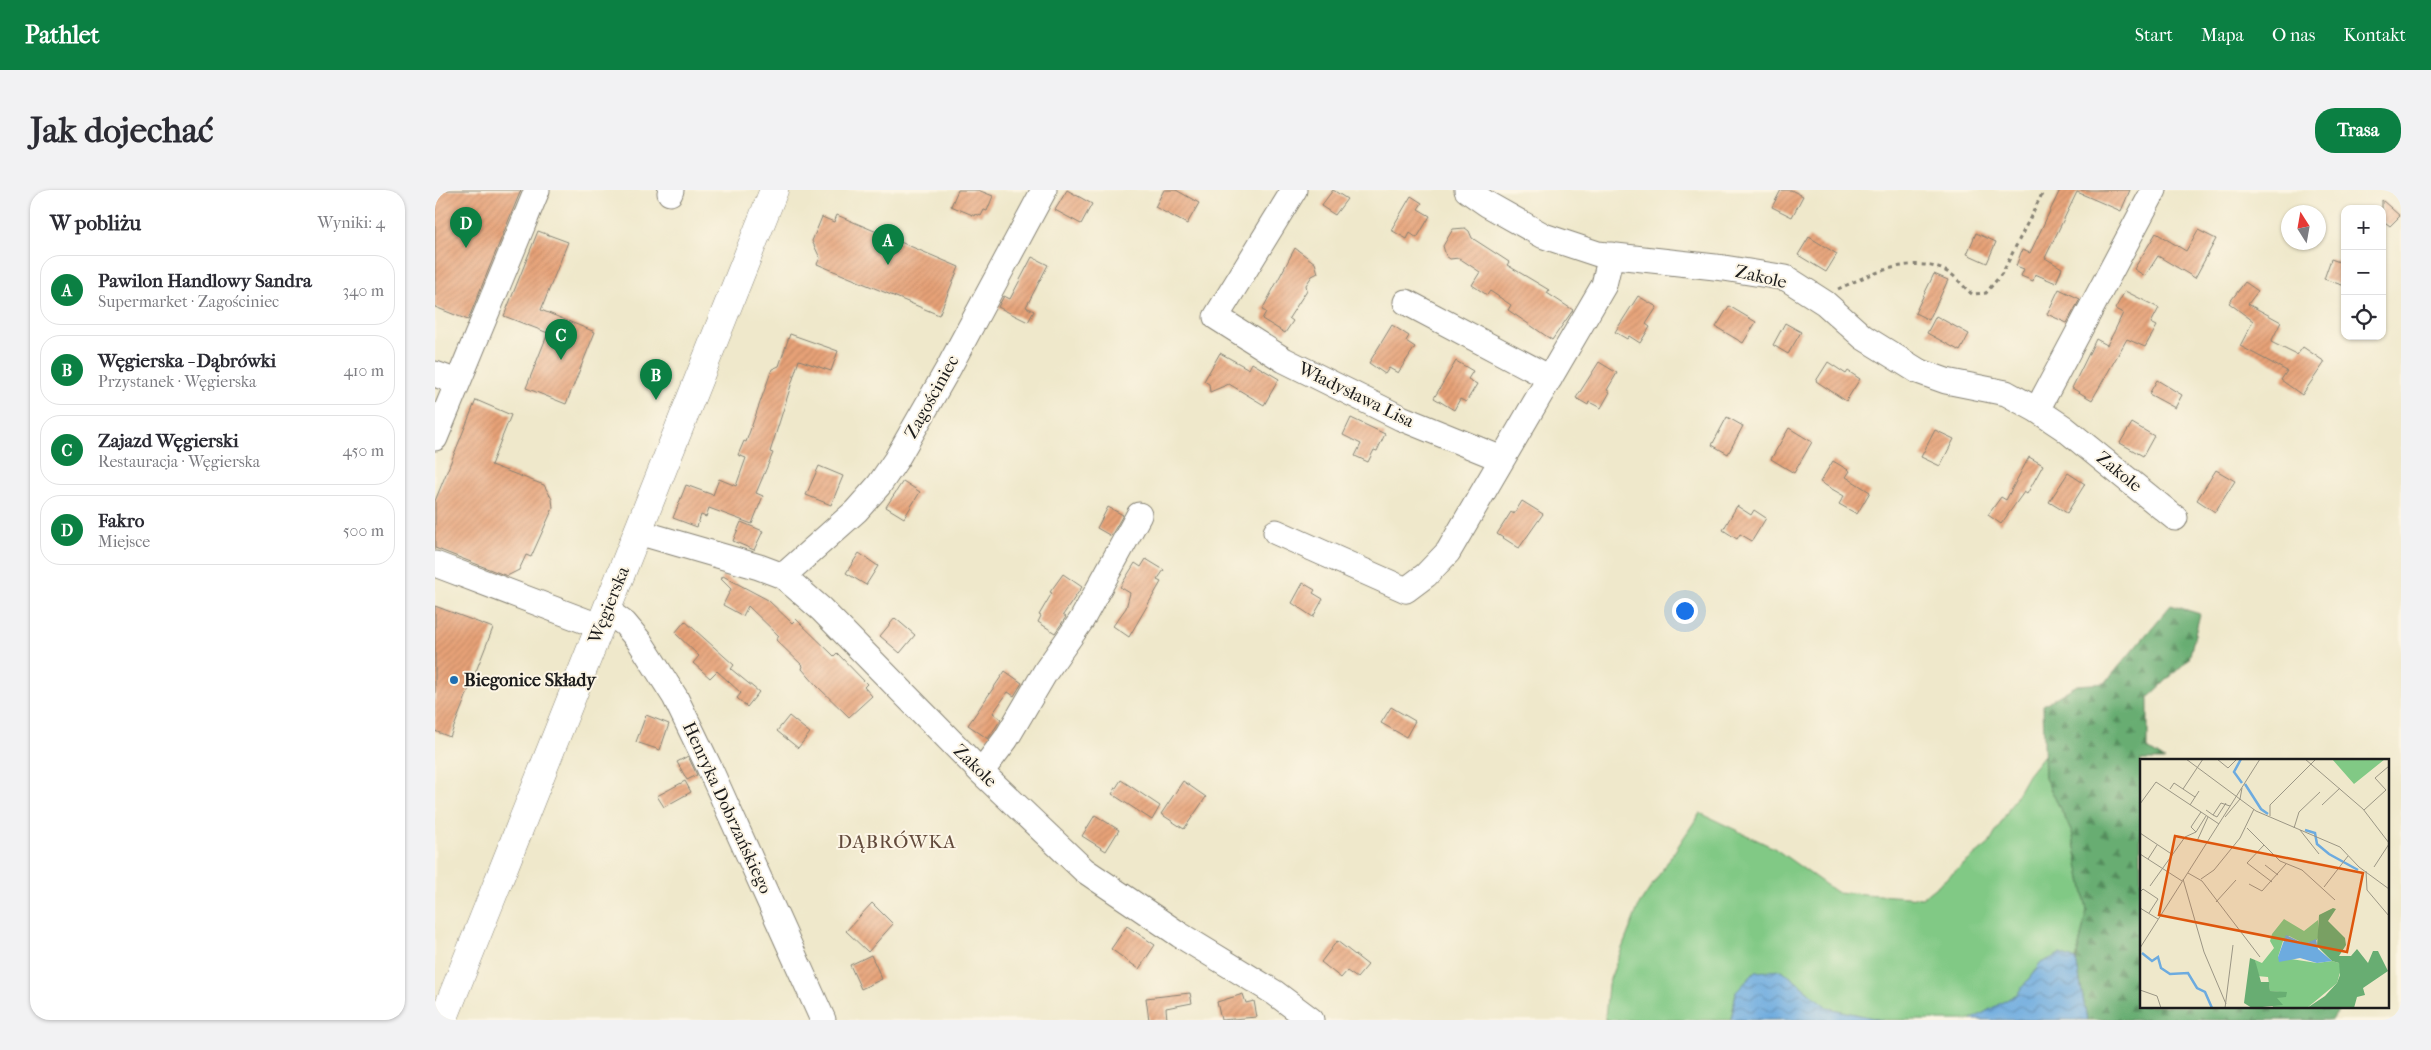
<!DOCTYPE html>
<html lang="pl">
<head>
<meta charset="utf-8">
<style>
  :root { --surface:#fff; --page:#f2f2f3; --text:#2b2b33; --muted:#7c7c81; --line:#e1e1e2; --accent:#0b8043 }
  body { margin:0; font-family:"IM FELL French Canon",serif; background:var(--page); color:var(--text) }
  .controls { position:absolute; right:15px; top:15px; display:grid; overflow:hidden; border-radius:10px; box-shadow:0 1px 4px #0004 }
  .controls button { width:45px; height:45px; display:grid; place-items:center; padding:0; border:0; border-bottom:1px solid var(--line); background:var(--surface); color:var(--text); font:25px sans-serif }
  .compass { position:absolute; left:1846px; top:15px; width:45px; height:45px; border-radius:50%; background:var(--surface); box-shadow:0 1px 4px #0004; rotate:349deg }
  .you { position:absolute; left:1249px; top:420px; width:18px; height:18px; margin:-12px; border:4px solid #fff; border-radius:50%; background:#1a73e8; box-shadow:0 0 0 8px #1a73e833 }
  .badge { display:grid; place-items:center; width:32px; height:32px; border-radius:50%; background:var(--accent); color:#fff; font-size:16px; font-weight:700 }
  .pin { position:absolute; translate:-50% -41px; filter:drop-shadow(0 1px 2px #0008) }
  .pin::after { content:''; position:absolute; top:26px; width:18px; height:15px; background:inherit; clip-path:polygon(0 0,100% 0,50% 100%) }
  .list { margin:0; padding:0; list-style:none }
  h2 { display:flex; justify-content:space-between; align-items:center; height:65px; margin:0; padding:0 20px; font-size:21px }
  h2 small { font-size:16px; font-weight:400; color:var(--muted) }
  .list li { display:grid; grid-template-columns:32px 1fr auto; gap:15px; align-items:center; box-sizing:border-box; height:70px; margin:0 10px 10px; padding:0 10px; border:1px solid var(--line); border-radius:20px }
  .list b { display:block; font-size:19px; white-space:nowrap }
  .list p { margin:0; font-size:16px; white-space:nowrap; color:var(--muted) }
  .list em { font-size:16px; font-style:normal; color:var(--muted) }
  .icon { flex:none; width:28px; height:28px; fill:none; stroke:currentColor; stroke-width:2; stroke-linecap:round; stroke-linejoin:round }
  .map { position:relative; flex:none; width:1966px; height:830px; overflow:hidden; border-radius:20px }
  header { display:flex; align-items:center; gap:30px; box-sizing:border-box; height:70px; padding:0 25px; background:var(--accent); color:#fff }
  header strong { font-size:24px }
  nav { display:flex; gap:28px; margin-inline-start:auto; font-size:18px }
  .intro { display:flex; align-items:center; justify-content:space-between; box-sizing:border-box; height:120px; padding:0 30px }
  h1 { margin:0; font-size:35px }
  .button { padding:12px 22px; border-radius:20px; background:var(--accent); color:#fff; font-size:18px; font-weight:700 }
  main { display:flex; gap:30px; padding:0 30px }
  aside { flex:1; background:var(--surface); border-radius:20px; box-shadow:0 1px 4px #0004 }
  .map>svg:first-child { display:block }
  .grass { fill:#81c985; stroke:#4e7250 }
  .forest { fill:url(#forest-firs); stroke:#426447 }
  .water { fill:url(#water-waves); stroke:#44647e }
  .building { fill:url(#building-hatch) }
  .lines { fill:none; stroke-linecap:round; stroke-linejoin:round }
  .minor-casing { stroke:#868274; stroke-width:27 }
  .major-casing { stroke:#868274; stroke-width:29 }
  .path { stroke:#868274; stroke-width:3; stroke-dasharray:4 4; stroke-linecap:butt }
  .minor { stroke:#fff; stroke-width:25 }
  .major { stroke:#fff; stroke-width:28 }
  .poi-dot { fill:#1f6fb2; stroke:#fcf5e5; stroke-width:2 }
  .labels { text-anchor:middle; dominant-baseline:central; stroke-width:4; stroke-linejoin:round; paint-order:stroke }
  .street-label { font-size:18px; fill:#1c1c1c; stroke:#fcf5e5 }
  .poi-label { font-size:18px; font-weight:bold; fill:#1c1c1c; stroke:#fcf5e5; text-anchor:start }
  .neighbourhood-label { font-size:19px; letter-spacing:1px; fill:#634b3c; stroke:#fcf5e5 }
  .inset-river { fill:none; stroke:#6dabdf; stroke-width:2.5 }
  .inset-road { fill:none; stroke:#9b9685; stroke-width:1 }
  .view { fill:#de560d; fill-opacity:0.15; stroke:#de560d; stroke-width:2.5 }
  .inset-edge { fill:none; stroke:#1c1c1c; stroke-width:2.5 }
</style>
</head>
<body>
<header>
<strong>Pathlet</strong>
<nav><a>Start</a><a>Mapa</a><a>O nas</a><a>Kontakt</a></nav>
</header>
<div class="intro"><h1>Jak dojechać</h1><a class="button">Trasa</a></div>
<main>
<aside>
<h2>W pobliżu<small>Wyniki: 4</small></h2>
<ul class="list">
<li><span class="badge">A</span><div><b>Pawilon Handlowy Sandra</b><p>Supermarket · Zagościniec</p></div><em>340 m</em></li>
<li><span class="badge">B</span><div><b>Węgierska - Dąbrówki</b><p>Przystanek · Węgierska</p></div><em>410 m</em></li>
<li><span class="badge">C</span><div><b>Zajazd Węgierski</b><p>Restauracja · Węgierska</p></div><em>450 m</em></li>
<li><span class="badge">D</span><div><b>Fakro</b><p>Miejsce</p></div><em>500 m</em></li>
</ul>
</aside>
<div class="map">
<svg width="1966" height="830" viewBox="0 0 1966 830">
  <defs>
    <pattern id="forest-firs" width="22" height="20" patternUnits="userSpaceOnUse" patternTransform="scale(1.25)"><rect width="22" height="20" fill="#68ad72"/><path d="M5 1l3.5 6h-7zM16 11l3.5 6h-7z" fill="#558c5d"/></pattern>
    <pattern id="water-waves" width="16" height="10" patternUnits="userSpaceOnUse" patternTransform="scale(1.25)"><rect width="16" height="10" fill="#6dabdf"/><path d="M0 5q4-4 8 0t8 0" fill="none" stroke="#598ab4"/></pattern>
    <pattern id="building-hatch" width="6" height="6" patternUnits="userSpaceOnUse" patternTransform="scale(1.25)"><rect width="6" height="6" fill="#e6a177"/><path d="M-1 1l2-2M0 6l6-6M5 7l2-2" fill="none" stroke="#c58a66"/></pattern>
  </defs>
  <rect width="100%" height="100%" fill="#fcf5e5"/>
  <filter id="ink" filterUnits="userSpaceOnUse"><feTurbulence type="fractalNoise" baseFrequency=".02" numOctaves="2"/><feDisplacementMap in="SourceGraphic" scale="10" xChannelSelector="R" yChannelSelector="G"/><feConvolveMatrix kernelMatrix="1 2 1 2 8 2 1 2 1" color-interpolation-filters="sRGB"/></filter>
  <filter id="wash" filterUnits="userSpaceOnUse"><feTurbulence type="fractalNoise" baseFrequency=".0096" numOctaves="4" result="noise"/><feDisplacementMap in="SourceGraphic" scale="20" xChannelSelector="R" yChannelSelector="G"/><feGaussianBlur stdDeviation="1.12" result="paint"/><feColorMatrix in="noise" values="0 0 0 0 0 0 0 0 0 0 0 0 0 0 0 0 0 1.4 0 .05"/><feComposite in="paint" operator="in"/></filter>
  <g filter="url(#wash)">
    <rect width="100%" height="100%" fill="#efe8cb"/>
    <path class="grass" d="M1609,565L1610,588L1637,642L1652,720L1641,770L1625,764L1606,773L1583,804L1536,830H1447L1393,818L1347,780L1301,802L1296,830H1170L1173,794L1204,715L1265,623L1339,658L1401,702L1487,708L1554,654L1593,585Z"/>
    <path class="forest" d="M1736,415L1765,424L1754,469L1713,508V559L1730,570H1706V816H1907L1897,830H1652L1641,770L1652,720L1637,642L1610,588L1608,515L1642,495L1670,493Z"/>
    <path class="water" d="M1625,764L1641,770L1652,830H1536L1582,804L1606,773Z
      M1347,780L1393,818L1447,830H1296L1301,802L1320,782Z"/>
    <g id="blocks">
      <path class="building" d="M0,0H86L33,130L0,117Z
        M523,0H543L558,6L552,21L549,20L546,26L541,24L540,26L516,16Z
        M632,0L657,14L646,34L620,20Z
        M729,0H741L764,13L752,34L720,17Z
        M898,0L912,9L900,25L886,16Z
        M1346,0H1356L1368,6L1357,27L1337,17Z
        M1625,0H1695L1686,21L1642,2L1610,68L1627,78L1621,93L1600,84L1598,91L1586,86L1589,79L1581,76L1587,60L1595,63Z
        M976,6L987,13L983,19L995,26L982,48L975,43L972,49L956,40Z
        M1947,10L1965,26L1955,36L1947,30Z
        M402,25L524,77L504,125L382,74L385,68L377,51L387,27L399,32Z
        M1030,38L1034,41L1037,48L1074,72L1072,75L1114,100L1112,103L1138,120L1117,150L1073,120L1076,115L1055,101L1052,105L1037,95L1045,82L1024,68L1015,69L1011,66L1008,56L1018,39Z
        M1763,40L1781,49L1760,88L1723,66L1710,86L1699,79L1721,43L1751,61Z
        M103,41L133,52L106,120L160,142L131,214L91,198L113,143L69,126Z
        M1541,43L1561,52L1552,73L1532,64Z
        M1374,47L1402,64L1391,82L1363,65Z
        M860,58L880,73L883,83L877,86L871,95L872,100L854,128L858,131L850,143L827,129L831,122L827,120Z
        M597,67L613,75L591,117L599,121L593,132L563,117L569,106L575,109Z
        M1896,69L1910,74V96L1889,89Z
        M1499,84L1513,90L1494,130L1480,123Z
        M1810,92L1823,101L1813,114L1846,132L1836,152L1862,165L1868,157L1890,172L1867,205L1846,190L1852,181L1805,156L1818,131L1794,113Z
        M1624,99L1645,109L1632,133L1612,124Z
        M1690,101L1724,118L1716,133L1722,136L1710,157L1692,149L1657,210L1637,198L1661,149L1672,155L1679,142L1688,123L1680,119Z
        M1203,106L1222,117L1211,134L1215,137L1205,153L1194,146L1192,149L1180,142Z
        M1294,116L1321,132L1308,153L1281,137Z
        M1501,126L1534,144L1525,161L1492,143Z
        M1350,133L1366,142L1353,164L1338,155Z
        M957,135L974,146L971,151L980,157L963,183L954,178L950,184L934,173Z
        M355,144L403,161L396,181L364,170L335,262L338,263L321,303L328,306L317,334L274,318L271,327L266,325L262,337L238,328L251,295L278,305L284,289L301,296L311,268L303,265L309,251L311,252L337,179L344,176Z
        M785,163L814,179L817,173L844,189L829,215L794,194L775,202L774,194L769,191Z
        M1021,171L1038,181L1033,189L1042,194L1031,212L1025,209L1019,220L999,208Z
        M1164,172L1182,183L1172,200L1175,202L1166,218L1154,212L1153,215L1141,208Z
        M1393,172L1411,184L1413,181L1425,189L1411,211L1381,191Z
        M1722,190L1747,205L1740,218L1714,204Z
        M41,210L76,225L56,275L109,295L117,309L118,318L96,367L91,365L84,380L72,386L0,358V311Z
        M1292,227L1308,236L1293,264L1277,255Z
        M916,228L950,244L942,261L939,260L933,272L920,266L926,254L908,245Z
        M1697,233L1719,246L1708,266L1685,253Z
        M1354,238L1377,252L1359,283L1336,269Z
        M1500,240L1519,249L1505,276L1486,267Z
        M1594,267L1608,275L1592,304L1589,302L1566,334L1553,325L1566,307L1571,310Z
        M1398,271L1415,281L1411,287L1435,302L1422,324L1404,314L1409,306L1385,292Z
        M384,276L408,286L396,315L371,305Z
        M1781,280L1800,291L1780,322L1762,310Z
        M1633,283L1650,294L1632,323L1614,312Z
        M468,291L485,302L469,328L451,317Z
        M1087,311L1108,324L1084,358L1062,344L1076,322L1079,324Z
        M1302,316L1316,325L1319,320L1331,328L1317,351L1305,344L1302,349L1288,340Z
        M673,317L688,325L676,346L662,338Z
        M306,332L328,341L319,360L298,351Z
        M424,363L443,376L431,395L411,383Z
        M711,369L729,380L722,390L726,392L694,447L678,436L691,418L695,403L685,397L700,373L706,377Z
        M628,384L647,397L628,425L631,427L620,443L603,432L606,426L604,425L617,403L615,402Z
        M288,386L333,410L357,433L361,429L399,466L402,463L432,494L429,497L437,506L414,527L381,495L367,479L368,476L341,450L344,446L313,416L308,426L288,415L296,399L286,389Z
        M868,393L880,400L878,403L888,409L878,427L857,413Z
        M0,416L58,438L15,547L0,541Z
        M460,428L480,445L465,463L445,446Z
        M250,431L299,475L296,479L324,502L312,517L302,508L306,503L282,481L275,488L258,473L264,466L240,443Z
        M570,481L587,493L579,506L573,502L558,523L566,529L553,549L533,535Z
        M956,517L980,531L971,547L946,533Z
        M211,525L234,534L225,560L201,552Z
        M354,526L375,543L363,558L342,541Z
        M253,566L262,585L252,590L242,572Z
        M686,590L725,616L717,630L677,604Z
        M250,591L256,602L229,617L222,606Z
        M748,591L771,607L749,639L726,624Z
        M660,625L684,640L671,661L647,646Z
        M437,713L458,734L433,762L411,741Z
        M692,736L720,755L704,779L676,759Z
        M902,751L933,775L922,788L912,781L906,788L886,772Z
        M436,765L447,789L426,799L415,775Z
        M755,803L757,813L731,818L732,830H714L711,808Z
        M808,804L811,813L819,811L822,827L786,830L782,812Z"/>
    </g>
  </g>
  <g filter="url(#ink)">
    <use href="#blocks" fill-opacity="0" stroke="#868274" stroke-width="1"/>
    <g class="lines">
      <defs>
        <path id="minor" d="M859,0L781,127L849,170L966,228L1067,269
          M1032,0L1052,14L1109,46L1163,64L1289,78L1351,88L1390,113L1428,147L1483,181L1511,191L1571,203L1602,220L1629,238L1740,328
          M235,3L236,0
          M971,112L1115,188
          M0,184L22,192
          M1602,220L1719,0
          M0,248L102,0
          M203,342L324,377L348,386L386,419L546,582L649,680L745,745L840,803L876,830
          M841,342L971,400L991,385L1013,362L1169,95L1176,65
          M0,374L166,437
          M348,386L421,321L444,295L461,270L513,179L609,0
          M172,421L190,434L205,452L240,507L274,577L388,830
          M546,582L571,549L611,481L646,431L704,325"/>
        <path id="major" d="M8,830L339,0"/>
      </defs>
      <use href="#minor" class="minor-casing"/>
      <use href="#major" class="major-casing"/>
      <path class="path" d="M1403,99C1434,85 1480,62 1514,83C1522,87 1529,98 1537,104L1551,103L1568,82L1609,0"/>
      <use href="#minor" class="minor"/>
      <use href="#major" class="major"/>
    </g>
  </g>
  <circle class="poi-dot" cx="19" cy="490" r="5"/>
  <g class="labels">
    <g class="street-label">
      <text transform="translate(1326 87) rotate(13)">Zakole</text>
      <text transform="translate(921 205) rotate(26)">Władysława Lisa</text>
      <text transform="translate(497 207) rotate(-61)">Zagościniec</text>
      <text transform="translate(1684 282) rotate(39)">Zakole</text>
      <text transform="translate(174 415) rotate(-68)">Węgierska</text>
      <text transform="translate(540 576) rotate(44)">Zakole</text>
      <text transform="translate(292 618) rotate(65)">Henryka Dobrzańskiego</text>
    </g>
    <g class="poi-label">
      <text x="29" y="490">Biegonice Składy</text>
    </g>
    <g class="neighbourhood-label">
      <text x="462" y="652">DĄBRÓWKA</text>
    </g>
  </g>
  <g transform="translate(1705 569)">
    <rect width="249" height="249" fill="#efe8cb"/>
    <path d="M192,0H245L214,25ZM144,160L164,172L178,161L179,177L177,181L165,185L149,177L143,182L138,198L177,204L192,202L199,204L201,210L197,224L167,249H132L140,233L130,232L128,218L117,217L115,201L122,204L134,189L130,182L132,175Z" fill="#81c985"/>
    <path d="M193,149L196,150L188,162L205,179L206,186L199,197H211L217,190L228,204L233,192H238L248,212L223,229L225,236L217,238L214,249H167L185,237L197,224L200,216L199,204L192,202L177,187L179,156ZM110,199L115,201L121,223H129L130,232L147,233L146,238L137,239L143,246L112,249L104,244Z" fill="#68ad72"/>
    <path d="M146,176L165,185L176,180L178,190L192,202L177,204L160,199L139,203L138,198Z" fill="#6dabdf"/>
    <path class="inset-river" d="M101,0L94,13L102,24M105,25L121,50L128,55M165,71L175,74L177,85L189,95L218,111M2,194L12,202L18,198L21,209L30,215L48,214L57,229L65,233L72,249"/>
    <path class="inset-road" d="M46,0L116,52L200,88L219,108L249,130M77,0L88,9L97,0M165,0L223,50L249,84M30,30L34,24L43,30M55,38L43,30L63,0M0,45L16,23L79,65M50,46L59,32M182,46L200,29M66,51L73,56L81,44L90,47M224,51L246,31L235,19L249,7M73,56L77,58L86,44M130,57V46L176,0M85,58L100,40L102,29M107,69L140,102L162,111L195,141M154,69L159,53L180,33M160,71L179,95M56,73L66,57M0,74L33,96M57,82L68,58M124,86L107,104L132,123M0,95L42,122M8,100L17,86M125,106L138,116M234,108L249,85M226,112L227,131L249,157M48,114L62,122L120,198M43,120L64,193L86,245M61,120L74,111L100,79L114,50M109,125L122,132L146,105M10,127L45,78L56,73L51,68L61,53M184,128L208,97M0,133L3,130L18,140L9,154M76,143L96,121M0,149L18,160M0,189L120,0M0,231L17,237L21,249M85,249L93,186"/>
    <path class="view" d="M35,77L223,114L207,193L19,156Z"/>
    <rect width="249" height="249" class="inset-edge"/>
  </g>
</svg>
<div class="controls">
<button>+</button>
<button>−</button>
<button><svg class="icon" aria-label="locate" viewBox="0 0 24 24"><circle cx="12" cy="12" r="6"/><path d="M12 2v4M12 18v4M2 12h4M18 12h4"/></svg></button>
</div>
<svg class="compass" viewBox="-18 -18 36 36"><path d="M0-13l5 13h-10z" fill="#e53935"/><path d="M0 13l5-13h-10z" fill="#7c7c81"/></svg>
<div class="you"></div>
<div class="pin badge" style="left:453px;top:75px">A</div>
<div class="pin badge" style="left:221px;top:210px">B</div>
<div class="pin badge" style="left:126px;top:170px">C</div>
<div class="pin badge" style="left:31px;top:58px">D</div>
</div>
</main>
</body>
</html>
